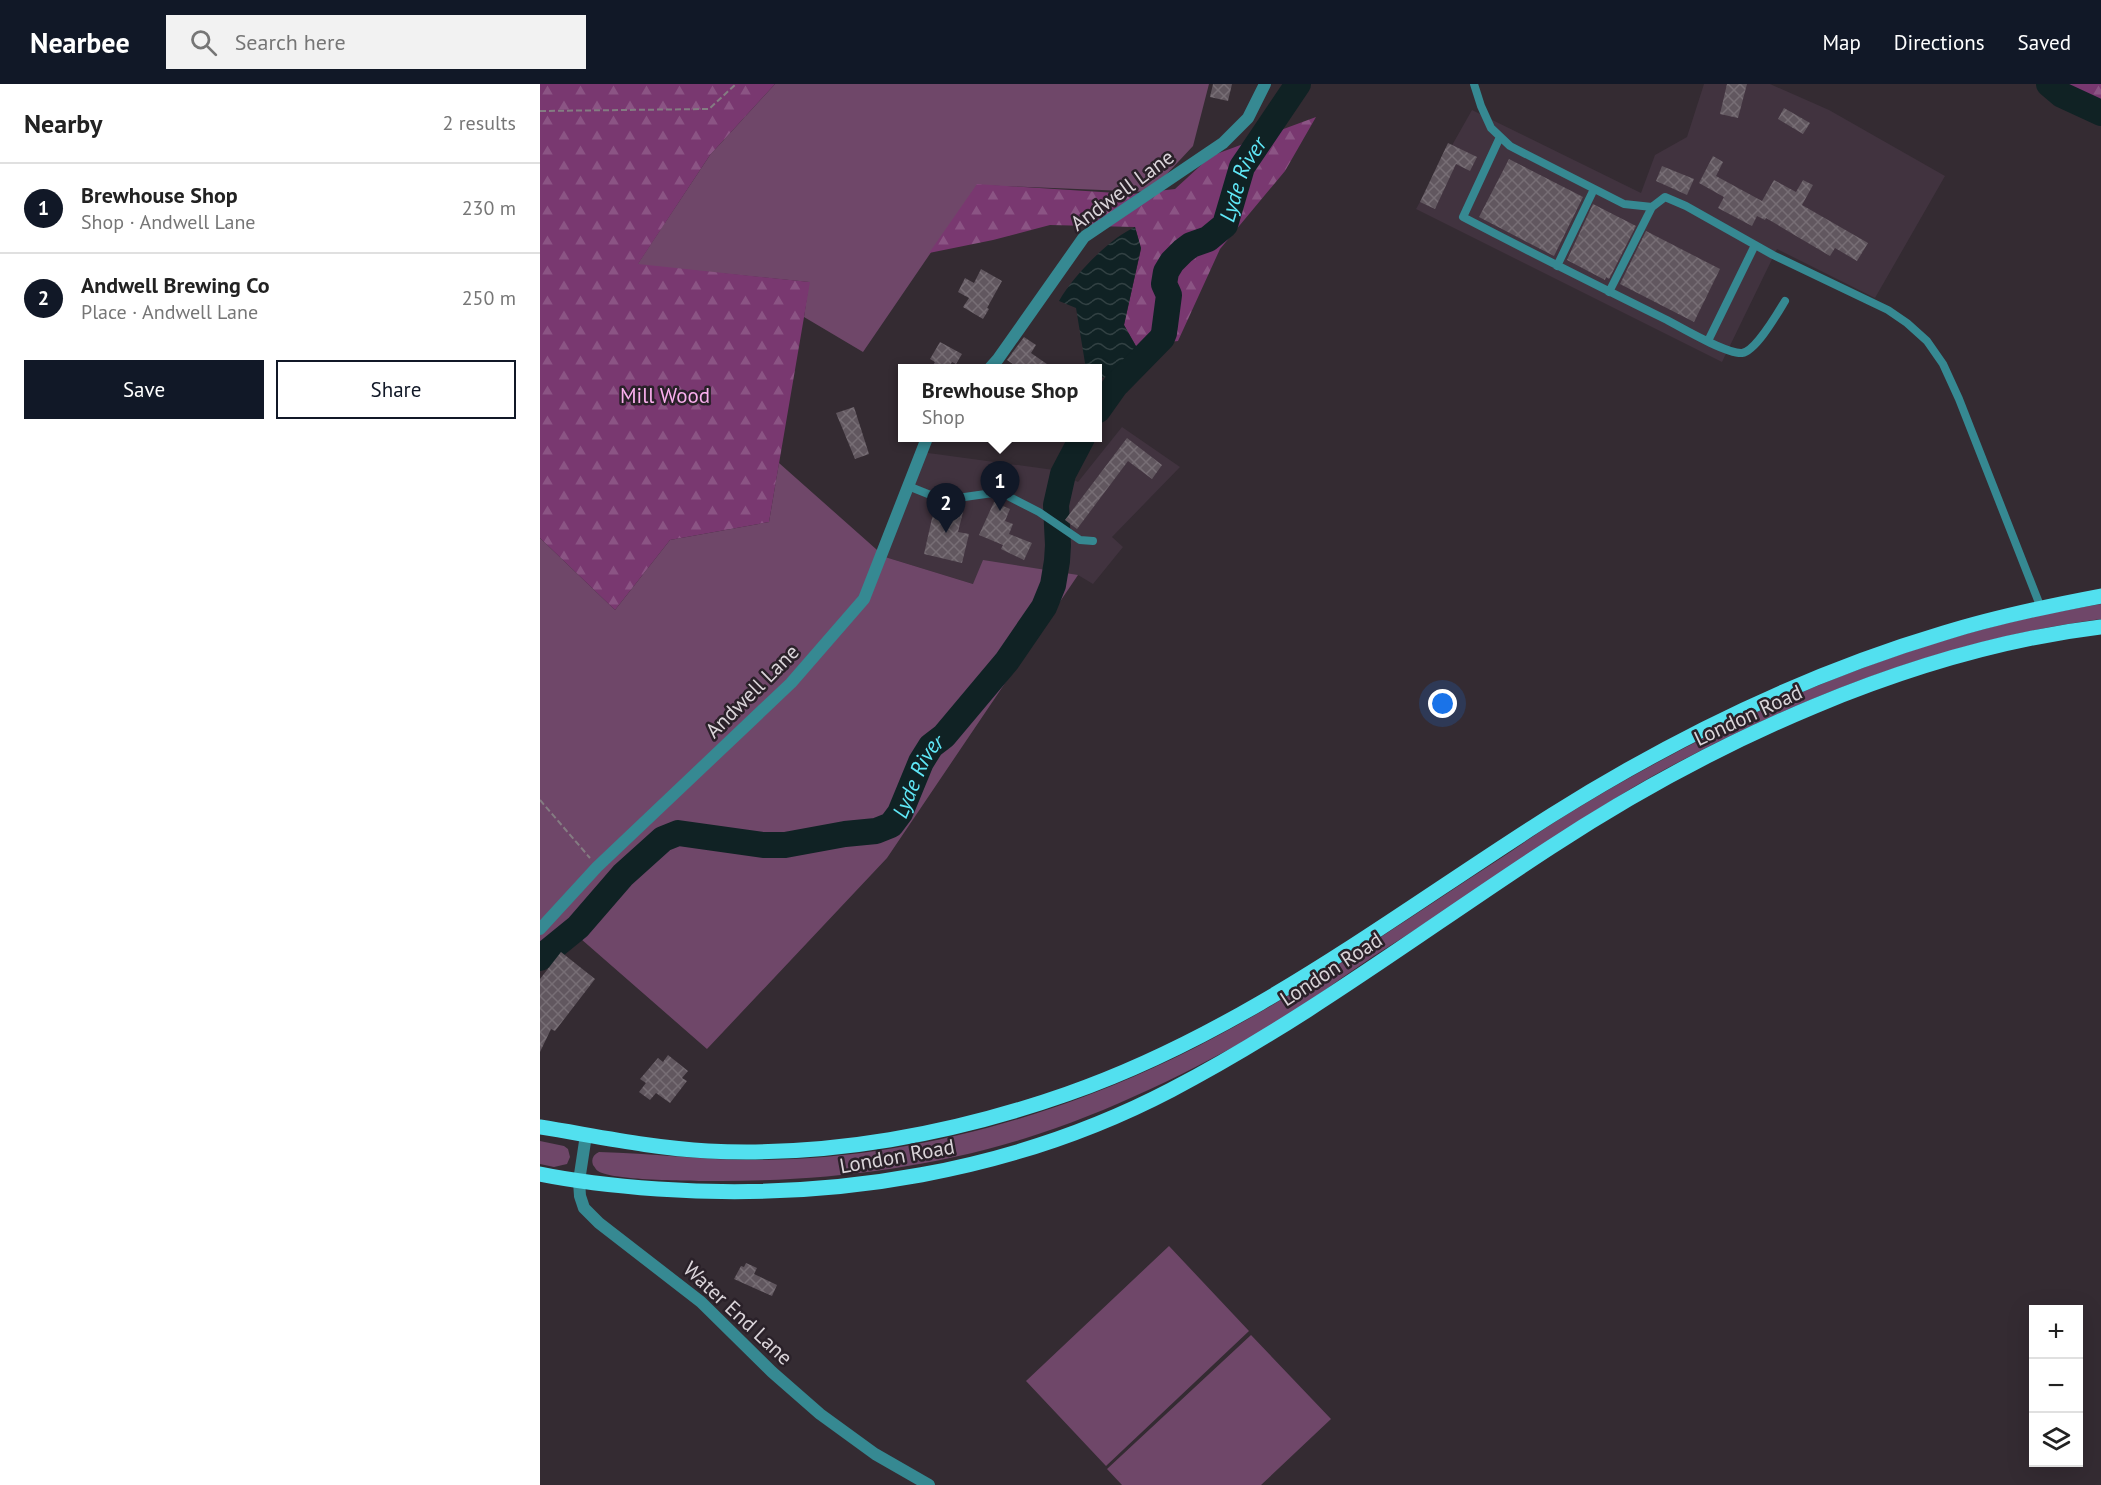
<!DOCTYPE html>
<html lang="en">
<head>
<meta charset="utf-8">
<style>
  :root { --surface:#fff; --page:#f2f2f2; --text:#222; --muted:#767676; --line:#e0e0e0; --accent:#111827 }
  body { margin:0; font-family:"PT Sans",sans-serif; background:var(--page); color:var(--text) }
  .controls { position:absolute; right:18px; bottom:18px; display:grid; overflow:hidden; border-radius:0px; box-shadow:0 6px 24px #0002 }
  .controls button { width:54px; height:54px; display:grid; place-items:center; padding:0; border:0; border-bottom:2px solid var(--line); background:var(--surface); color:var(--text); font:30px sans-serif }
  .you { position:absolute; left:903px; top:620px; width:21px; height:21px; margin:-15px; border:4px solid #fff; border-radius:50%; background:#1a73e8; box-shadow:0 0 0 9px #1a73e833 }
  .badge { display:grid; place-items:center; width:39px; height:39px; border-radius:50%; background:var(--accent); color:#fff; font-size:20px; font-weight:700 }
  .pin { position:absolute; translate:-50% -50px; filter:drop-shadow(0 2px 3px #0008) }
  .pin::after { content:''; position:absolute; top:32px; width:21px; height:18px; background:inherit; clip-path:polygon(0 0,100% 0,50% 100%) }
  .popup { position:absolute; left:358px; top:280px; width:204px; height:78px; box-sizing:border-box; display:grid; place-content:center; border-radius:0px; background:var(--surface); filter:drop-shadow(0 2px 4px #0005); font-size:20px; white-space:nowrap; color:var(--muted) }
  .popup b { font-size:22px; color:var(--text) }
  .popup::after { content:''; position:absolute; left:50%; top:100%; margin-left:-12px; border:12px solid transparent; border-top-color:var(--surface) }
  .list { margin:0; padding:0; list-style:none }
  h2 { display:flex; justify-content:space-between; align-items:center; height:78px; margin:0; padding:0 24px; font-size:26px }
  h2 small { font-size:20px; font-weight:400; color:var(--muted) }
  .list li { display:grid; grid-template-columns:39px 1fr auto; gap:18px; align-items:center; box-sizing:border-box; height:90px; padding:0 24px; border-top:2px solid var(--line) }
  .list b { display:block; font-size:22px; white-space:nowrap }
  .list p { margin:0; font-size:20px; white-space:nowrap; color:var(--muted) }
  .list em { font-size:20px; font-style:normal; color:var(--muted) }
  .actions { display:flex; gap:12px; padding:18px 24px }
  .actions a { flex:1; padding:14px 0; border:2px solid var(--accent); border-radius:0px; text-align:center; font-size:21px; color:var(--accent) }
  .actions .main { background:var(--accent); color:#fff }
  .icon { flex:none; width:33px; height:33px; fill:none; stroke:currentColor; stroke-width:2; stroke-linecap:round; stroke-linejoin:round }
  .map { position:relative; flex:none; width:1561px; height:1401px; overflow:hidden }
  header { display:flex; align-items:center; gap:36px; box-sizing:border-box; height:84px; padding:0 30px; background:var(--accent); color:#fff }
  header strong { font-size:28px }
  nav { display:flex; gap:33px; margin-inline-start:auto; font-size:21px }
  .search { width:420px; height:54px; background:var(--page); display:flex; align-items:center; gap:15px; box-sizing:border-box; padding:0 21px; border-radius:0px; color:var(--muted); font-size:22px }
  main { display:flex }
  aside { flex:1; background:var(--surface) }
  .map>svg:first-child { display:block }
  .built { fill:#41333f }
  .grass { fill:#6f4769 }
  .forest { fill:url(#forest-firs) }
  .water { fill:url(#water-waves) }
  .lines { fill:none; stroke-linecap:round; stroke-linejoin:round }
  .river { stroke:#102224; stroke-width:26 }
  .building { fill:url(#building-cross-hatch) }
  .path { stroke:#847c82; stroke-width:2; stroke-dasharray:6 3; stroke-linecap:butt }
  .lane { stroke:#368992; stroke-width:8 }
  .street { stroke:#368992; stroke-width:12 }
  .primary { stroke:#52e0ef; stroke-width:15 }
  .labels { text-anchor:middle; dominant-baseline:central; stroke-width:5; stroke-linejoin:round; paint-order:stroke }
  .street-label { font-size:21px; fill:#dad4d9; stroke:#2a2129 }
  .park-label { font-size:21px; fill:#faafee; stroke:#2a2129 }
  .water-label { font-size:22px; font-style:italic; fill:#5fe7f6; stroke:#2a2129 }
</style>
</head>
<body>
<header>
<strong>Nearbee</strong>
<div class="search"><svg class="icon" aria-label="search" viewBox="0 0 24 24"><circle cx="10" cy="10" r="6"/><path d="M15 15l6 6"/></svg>Search here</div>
<nav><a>Map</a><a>Directions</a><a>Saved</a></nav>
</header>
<main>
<aside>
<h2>Nearby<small>2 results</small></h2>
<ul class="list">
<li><span class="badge">1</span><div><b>Brewhouse Shop</b><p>Shop · Andwell Lane</p></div><em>230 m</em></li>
<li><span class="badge">2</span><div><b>Andwell Brewing Co</b><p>Place · Andwell Lane</p></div><em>250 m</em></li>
</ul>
<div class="actions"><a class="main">Save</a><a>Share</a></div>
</aside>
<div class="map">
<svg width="1561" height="1401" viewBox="0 0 1561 1401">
  <defs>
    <pattern id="forest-firs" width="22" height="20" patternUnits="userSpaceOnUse" patternTransform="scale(1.5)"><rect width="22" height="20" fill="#793870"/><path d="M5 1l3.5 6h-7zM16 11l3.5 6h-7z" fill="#8b5484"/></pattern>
    <pattern id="water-waves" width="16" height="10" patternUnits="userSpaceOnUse" patternTransform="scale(1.5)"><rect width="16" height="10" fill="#102224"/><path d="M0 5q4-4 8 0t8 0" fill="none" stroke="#324143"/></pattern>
    <pattern id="building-cross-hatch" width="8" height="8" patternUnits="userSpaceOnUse" patternTransform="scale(1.5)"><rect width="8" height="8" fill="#61575f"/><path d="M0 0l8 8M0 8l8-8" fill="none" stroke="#776e75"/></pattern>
  </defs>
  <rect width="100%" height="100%" fill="#342b32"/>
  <path class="built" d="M1164,0H1230L1289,26L1405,92L1335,214L1237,165L1182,278L876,125L932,26L1101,109L1115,71L1147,53Z
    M582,343L640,383L572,453L583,463L553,500L538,491L433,500L345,473L381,368L514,386L538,398Z"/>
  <path class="grass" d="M235,0H669L653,62L610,108L437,101L323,268L264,233L269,198L97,181L170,71Z
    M239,379L345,473L433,500L443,476L538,491L347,774L167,965L25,841L0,871V454L75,526L130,456L229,438Z
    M1561,520V535C1411,555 1267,610 1133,681C1062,719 997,765 931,810C899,831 866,851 834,872C799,895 766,921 731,942C652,987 570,1028 483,1055C386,1085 282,1097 181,1097C160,1097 72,1097 58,1087C56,1086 55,1083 53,1081C51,1075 53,1071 59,1068C111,1069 162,1076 214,1076C329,1076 444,1051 551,1010C697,955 824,863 955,778C978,763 1000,747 1023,733C1189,631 1369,551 1561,520Z
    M0,1057L24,1062L28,1065L30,1073L27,1080L14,1083L0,1080Z
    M629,1162L709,1247L566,1382L486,1297Z
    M711,1251L791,1335L721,1401H582L567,1385Z"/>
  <path class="forest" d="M0,0H235L170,71L98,180L270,198L229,438L130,456L75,526L0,454Z
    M1515,0H1561V29Z
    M776,33L745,87L680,165L638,257L596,262L584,241L601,165L595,143L510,141L453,156L389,169L437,100L592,110L635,105L671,72Z"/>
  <path class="water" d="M595,143L601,164L584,241L597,264L568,293L558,294V284H544L545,279L536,224L519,217C532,193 570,154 595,143Z"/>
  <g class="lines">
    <g class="river">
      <path d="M1509,0L1522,11L1561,29"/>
      <path id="s1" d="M558,326L575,302L622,254L624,249L629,211L624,200L626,188L632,178L643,167L651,161L668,155L685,141L702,83L758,0"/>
      <path id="s2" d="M0,874L38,843L83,791L123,755L138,749L223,761H245L305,750L336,747L351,741L360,729L381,678L391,662L404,652L467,577L504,523L513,501L517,477L518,461L516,421L523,390L542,354"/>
    </g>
  </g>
  <path class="building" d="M673,0H692L688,17L670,13Z
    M1187,0H1207L1198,34L1180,30Z
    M1244,24L1270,39L1263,50L1238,35Z
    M908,59L937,73L930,87L916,80L895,125L880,118Z
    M1173,72L1183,78L1176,92L1222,117L1234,96L1256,108L1263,96L1273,101L1262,121L1328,159L1317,177L1295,164L1290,172L1226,134L1225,136L1217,132L1212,142L1178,124L1184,113L1159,99Z
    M969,75L1043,113L1014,172L939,133Z
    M1122,82L1154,95L1147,111L1116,97Z
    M1053,120L1096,142L1069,195L1066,193L1065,196L1027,176Z
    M1106,147L1180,185L1154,238L1080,200Z
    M441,185L462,197L447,224L449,225L443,235L423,223L429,214L418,208L425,194L434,199Z
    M484,253L496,261L491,269L514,285H480L467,276Z
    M400,258L422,270L416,280L412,278L408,285H391L395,278L390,275Z
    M314,323L329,370L315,375L296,329Z
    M587,354L622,381L612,395L588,377L537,445L525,436Z
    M454,418L470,425L465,437L473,440L469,450L492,459L484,476L461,465L463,461L439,451Z
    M395,421L423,428L418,448L429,450L422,479L384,470Z
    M21,868L55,895L15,947L11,945L0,968V895Z
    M128,971L148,987L142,994L147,997L130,1019L116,1009L110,1016L99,1008L106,999L100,995L118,974L123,978Z
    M206,1179L217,1184L214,1190L237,1201L232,1212L194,1195L201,1182L204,1183Z"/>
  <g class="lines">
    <path class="path" d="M0,27L169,25L196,0
      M0,716L50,774"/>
    <path class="lane" d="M934,0L941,22L951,44L970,62L1084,120L1112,123L1125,113L1146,122L1233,171L1348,226L1367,239L1387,257L1403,280L1419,315L1501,524
      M960,53L923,133C990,168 1058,202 1127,236C1142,244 1186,270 1202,269C1216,267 1237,230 1245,217
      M1017,182L1054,105
      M1069,208L1112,123
      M1168,257L1215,161
      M368,402L403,416L460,408L499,428L540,456L553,457"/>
    <path class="street" d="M450,284L458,275L544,153L683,59L708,34L725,0
      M0,845L57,783L251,599L324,515L387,354
      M46,1051L39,1097L40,1112L44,1124L59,1139L161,1218L232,1288L280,1330L335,1370L389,1401"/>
    <path class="primary" d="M0,1043C56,1052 112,1064 168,1067C289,1073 413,1050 527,1010C705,948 854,831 1012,731C1133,655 1266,590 1404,549C1455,533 1508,522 1561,512
      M0,1090C39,1098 79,1102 118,1105C294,1117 474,1088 631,1006C765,936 885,845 1011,763C1171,658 1370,566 1561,543"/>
  </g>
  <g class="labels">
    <g class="street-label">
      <text transform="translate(582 106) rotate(-36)">Andwell Lane</text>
      <text transform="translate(212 607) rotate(-45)">Andwell Lane</text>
      <text transform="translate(1208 631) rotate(-25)">London Road</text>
      <text transform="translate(791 885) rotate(-33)">London Road</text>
      <text transform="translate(357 1072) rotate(-10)">London Road</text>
      <text transform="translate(198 1229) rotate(43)">Water End Lane</text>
    </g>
    <g class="park-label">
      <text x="125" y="311">Mill Wood</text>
    </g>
    <g class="water-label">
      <text stroke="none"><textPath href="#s1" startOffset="291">Lyde River</textPath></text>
      <text stroke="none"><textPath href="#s2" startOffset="460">Lyde River</textPath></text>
    </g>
  </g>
</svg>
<div class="controls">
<button>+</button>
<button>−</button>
<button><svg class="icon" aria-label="layers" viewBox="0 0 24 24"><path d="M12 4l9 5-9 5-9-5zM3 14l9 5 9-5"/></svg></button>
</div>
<div class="you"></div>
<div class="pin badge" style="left:460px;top:427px">1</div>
<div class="popup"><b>Brewhouse Shop</b>Shop</div>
<div class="pin badge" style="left:406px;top:449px">2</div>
</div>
</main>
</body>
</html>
